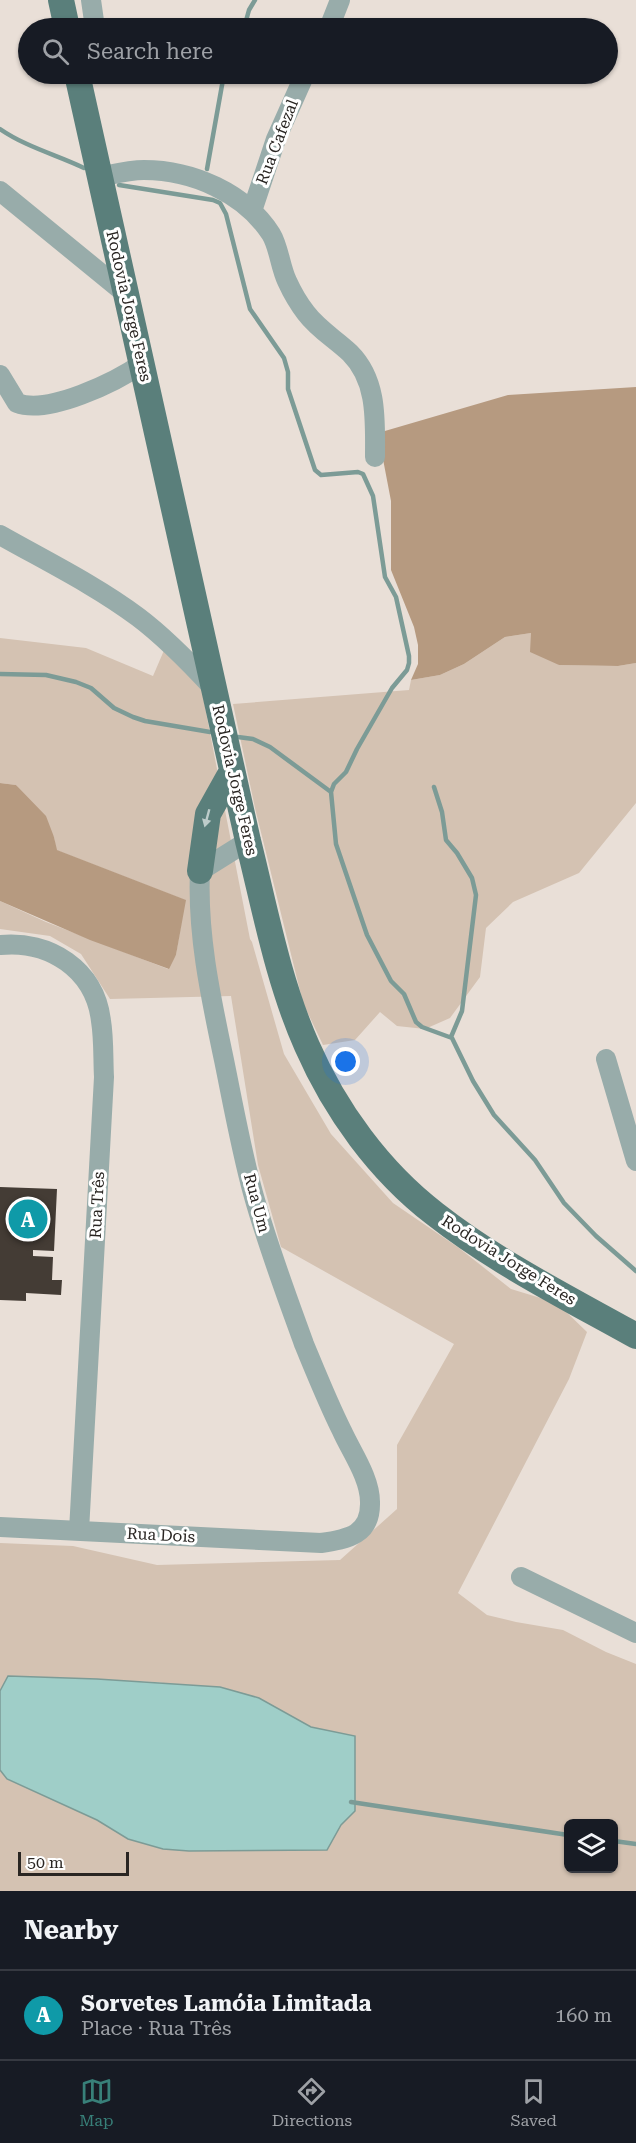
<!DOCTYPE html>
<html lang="en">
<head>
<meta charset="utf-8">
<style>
  :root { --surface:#171b24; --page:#20242c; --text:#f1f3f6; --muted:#9ea1a6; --line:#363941; --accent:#388079 }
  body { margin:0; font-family:"Roboto Serif",serif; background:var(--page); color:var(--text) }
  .controls { position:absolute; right:18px; bottom:18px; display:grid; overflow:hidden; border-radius:9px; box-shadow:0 2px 4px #0004 }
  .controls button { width:54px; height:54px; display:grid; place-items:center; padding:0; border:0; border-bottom:2px solid var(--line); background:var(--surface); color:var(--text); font:30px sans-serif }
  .scale { position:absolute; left:18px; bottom:15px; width:111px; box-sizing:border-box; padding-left:6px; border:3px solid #292522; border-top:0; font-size:16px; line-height:21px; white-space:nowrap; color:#292522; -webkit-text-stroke:4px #fff; paint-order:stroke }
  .you { position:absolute; left:346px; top:1062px; width:21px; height:21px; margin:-15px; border:4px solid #fff; border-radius:50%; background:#1a73e8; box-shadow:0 0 0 9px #1a73e833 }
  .badge { display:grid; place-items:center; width:39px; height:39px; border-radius:50%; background:var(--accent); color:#fff; font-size:20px; font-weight:700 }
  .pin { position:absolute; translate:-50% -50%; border:3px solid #fff; box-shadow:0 2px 6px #0006 }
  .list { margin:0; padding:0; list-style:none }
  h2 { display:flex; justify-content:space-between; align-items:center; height:78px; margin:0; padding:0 24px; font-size:26px }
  h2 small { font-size:20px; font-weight:400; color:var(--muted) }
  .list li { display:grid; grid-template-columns:39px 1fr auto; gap:18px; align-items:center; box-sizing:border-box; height:90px; padding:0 24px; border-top:2px solid var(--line) }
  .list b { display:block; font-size:22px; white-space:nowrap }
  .list p { margin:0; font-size:20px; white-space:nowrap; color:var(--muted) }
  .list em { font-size:20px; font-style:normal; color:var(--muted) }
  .icon { flex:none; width:33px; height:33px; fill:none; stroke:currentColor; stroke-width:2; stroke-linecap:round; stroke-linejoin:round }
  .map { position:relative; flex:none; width:636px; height:1891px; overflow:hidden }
  .search { position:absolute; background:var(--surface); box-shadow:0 2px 4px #0004; left:18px; right:18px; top:18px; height:66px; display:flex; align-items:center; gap:15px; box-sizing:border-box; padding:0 21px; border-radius:33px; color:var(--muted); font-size:22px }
  .sheet { height:168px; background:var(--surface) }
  nav { display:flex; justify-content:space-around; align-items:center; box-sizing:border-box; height:84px; border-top:2px solid var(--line); background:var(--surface); font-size:16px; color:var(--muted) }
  nav a { display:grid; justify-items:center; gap:3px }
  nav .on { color:var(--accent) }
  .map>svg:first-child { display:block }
  .green { fill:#d4c2b2; fill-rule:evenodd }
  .forest { fill:#b69a80 }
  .water { fill:#9fcec8; stroke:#7c9b96; stroke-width:1.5 }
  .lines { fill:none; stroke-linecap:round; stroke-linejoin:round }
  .stream { stroke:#7c9b96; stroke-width:4.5 }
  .building { fill:#443c35 }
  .minor { stroke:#98acaa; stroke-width:20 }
  .major { stroke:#5a7f7b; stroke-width:26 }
  .oneway { fill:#bdccca }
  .labels { text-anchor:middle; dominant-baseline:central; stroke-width:6; stroke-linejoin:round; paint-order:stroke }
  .street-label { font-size:16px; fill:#292522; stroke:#fff }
</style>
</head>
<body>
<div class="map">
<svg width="636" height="1891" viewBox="0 0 636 1891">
  <rect width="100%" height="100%" fill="#e9dfd7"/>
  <path class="green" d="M531,633L559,665L618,666L636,663V803L579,873L513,902L486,928L480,977L450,1018L425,1029L397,1026L380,1012L355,1040L323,1045L303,1003L255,808L233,704L409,690L411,680L440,675L464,664L505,637Z
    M0,638L86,648L153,676L168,641L199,663L204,702L250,939L252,942L284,1054L331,1134L393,1203L459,1248L511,1289L557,1303L587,1332L569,1379L458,1593L487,1615L516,1622L563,1630L606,1652L636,1664V1891H0V1770L7,1779L97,1820L128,1839L189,1851L327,1849L341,1825L355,1811L354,1736L311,1727L259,1698L189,1686L155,1682L8,1676L0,1691V1543L73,1546L157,1565L340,1560L397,1509V1445L454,1344L281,1247L258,1165L231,996L110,999L81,954L50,936L0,929V901L46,922L168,969L176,955L185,900L56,850L54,837L16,785L0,783ZM568,1824H614V1868H568Z"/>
  <path class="forest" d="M636,387V663L618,666L559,665L530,652L531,633L505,637L464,664L440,675L411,680L418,664V645L414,627L391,570V501L378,433L508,395Z
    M0,783L16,785L46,816L54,837L57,850L186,900L176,955L169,969L90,940L0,901Z"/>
  <path class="water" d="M8,1676L97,1679L220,1687L259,1698L311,1727L355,1736V1811L341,1825L327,1850L189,1851L163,1849L128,1839L97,1820L7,1779L0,1770V1691Z"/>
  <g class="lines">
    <path class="stream" d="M244,28L249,10L255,0
      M0,129C26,147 57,155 84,168
      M207,169L224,74
      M119,185L213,200L220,203L226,214L250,309L284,358L288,372V389L315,470L321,475L358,472L363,474L373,496L385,577L396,597L409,656V663L407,670L392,688L357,749L346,772L334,784L331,792L336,844L367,935L391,981L404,994L416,1022L422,1027L452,1038L473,1081L494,1115L535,1160L564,1203L596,1236L636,1271
      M0,674L46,675L76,682L91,688L114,708L133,717L145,721L210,732
      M238,737L253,739L270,747L331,792
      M434,787L442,812L446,840L457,853L472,878L476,895L462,1011L451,1037
      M351,1802L568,1835
      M614,1841L636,1844"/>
  </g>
  <path class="building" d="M0,1187L57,1189L54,1251L33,1250V1256L53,1257L52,1280H62L61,1295L26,1293V1301L0,1300Z"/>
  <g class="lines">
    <path class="minor" d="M91,0L95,28
      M329,28L340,0
      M99,177C114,174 129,170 144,170C192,170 245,193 271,234C279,247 280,266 287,281C292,292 299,304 306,313C318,329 335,339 350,353C378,381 375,421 375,457
      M0,191L126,294
      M252,211L276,139L305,74
      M0,375L17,403C48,415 116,382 143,363
      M0,535C46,561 95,585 138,617C166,638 190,663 214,689
      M0,945C49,940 95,969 101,1021C104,1039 103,1059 104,1077L79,1531
      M606,1059L636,1161
      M0,1527L321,1543C348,1539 371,1535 370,1502C370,1478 352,1453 342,1431C328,1403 316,1373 304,1344C286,1294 267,1244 253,1193C241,1149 233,1104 224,1060C211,998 197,935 200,871L248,841
      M521,1577L636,1633"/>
    <path class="major" d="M61,0L67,28
      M77,74L248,841C265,909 278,981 307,1046C335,1110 379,1171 435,1214C496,1262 568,1298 636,1336
      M200,871L208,814L232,771"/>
  </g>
  <defs><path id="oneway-solid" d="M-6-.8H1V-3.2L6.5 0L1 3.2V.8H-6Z" transform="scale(1.5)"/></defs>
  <use class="oneway" href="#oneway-solid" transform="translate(207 818) rotate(105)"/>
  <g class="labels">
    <g class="street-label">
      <text transform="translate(277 142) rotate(-69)">Rua Cafezal</text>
      <text transform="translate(129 306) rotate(77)">Rodovia Jorge Feres</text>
      <text transform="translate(235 780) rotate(77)">Rodovia Jorge Feres</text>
      <text transform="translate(257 1203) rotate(75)">Rua Um</text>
      <text transform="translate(97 1205) rotate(-87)">Rua Três</text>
      <text transform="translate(509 1260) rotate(32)">Rodovia Jorge Feres</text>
      <text transform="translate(161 1535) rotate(3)">Rua Dois</text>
    </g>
  </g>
</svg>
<div class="controls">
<button><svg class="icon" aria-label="layers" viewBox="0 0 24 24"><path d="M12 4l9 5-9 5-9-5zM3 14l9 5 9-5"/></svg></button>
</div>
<div class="scale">50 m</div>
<div class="you"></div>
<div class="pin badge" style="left:28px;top:1219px;background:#0f9aa8">A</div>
<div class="search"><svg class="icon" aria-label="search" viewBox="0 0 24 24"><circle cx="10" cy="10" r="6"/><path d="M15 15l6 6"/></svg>Search here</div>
</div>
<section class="sheet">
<h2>Nearby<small></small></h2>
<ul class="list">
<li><span class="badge" style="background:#0f9aa8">A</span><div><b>Sorvetes Lamóia Limitada</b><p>Place · Rua Três</p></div><em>160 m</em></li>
</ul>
</section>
<nav>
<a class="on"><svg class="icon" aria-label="map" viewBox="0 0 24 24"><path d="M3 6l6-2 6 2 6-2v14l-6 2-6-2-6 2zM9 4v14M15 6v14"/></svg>Map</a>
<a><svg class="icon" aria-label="directions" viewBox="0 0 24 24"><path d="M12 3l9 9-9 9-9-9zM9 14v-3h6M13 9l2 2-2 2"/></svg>Directions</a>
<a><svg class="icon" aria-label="saved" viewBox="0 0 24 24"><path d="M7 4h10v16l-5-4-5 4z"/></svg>Saved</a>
</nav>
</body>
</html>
